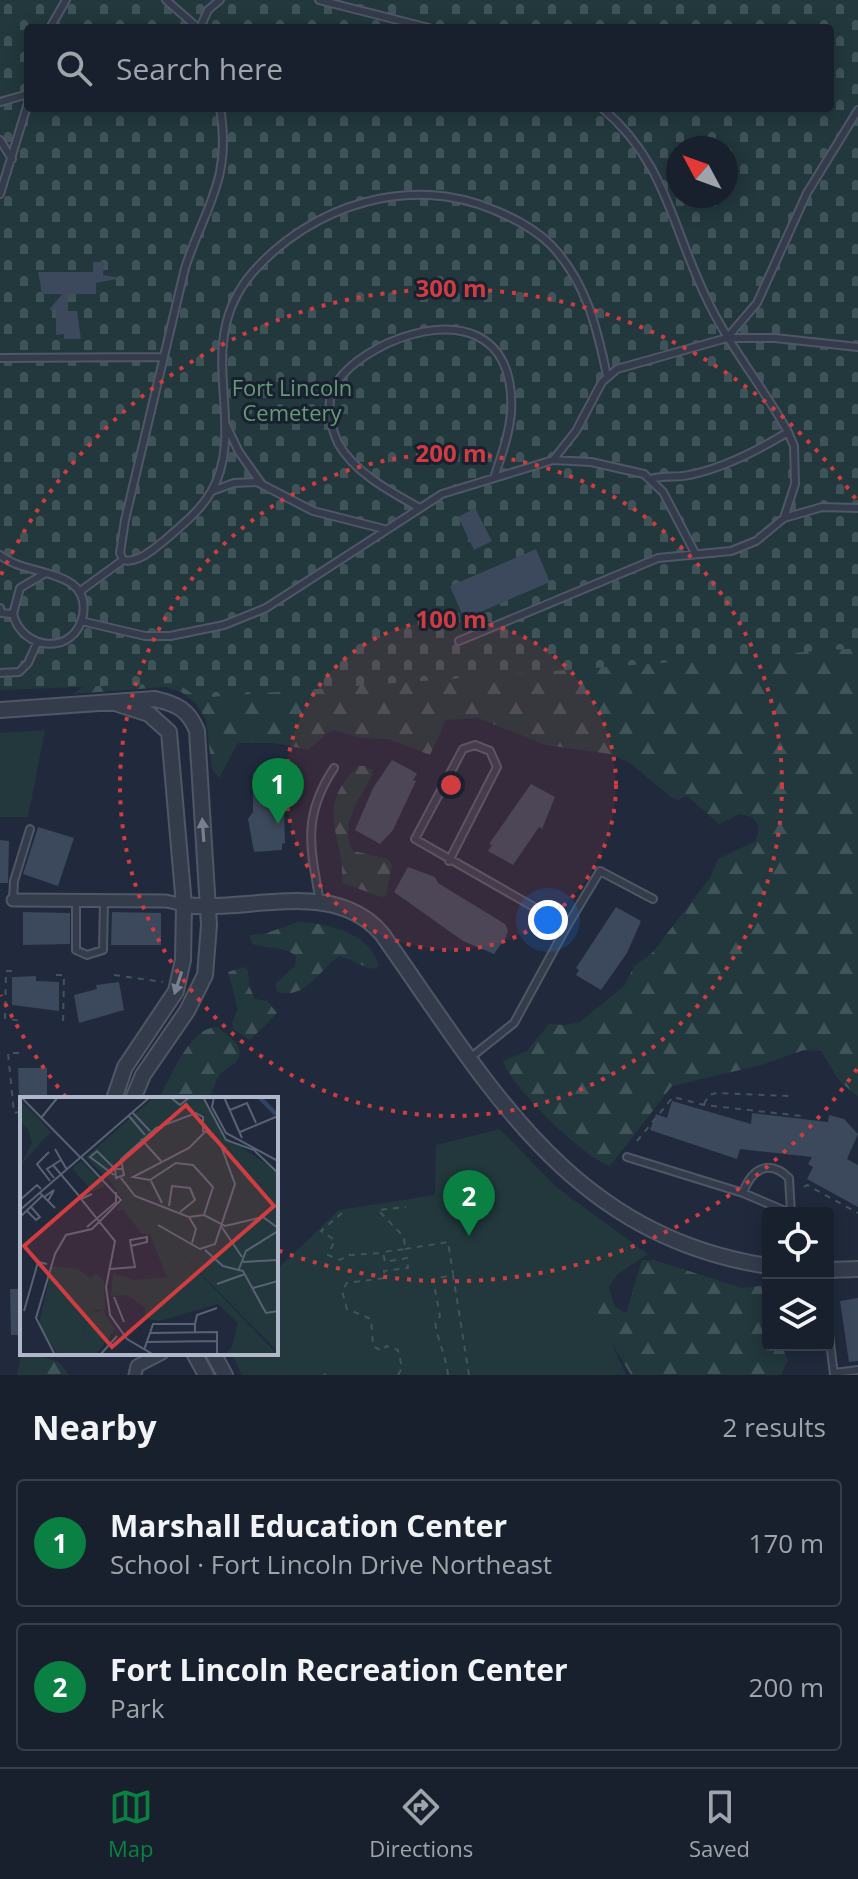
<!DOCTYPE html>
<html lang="en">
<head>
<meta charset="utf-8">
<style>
  :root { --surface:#18202d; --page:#212835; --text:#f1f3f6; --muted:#9fa3aa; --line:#363e49; --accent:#0b8043 }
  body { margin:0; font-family:"Open Sans",sans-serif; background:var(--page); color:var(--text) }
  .controls { position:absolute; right:24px; bottom:24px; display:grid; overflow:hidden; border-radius:8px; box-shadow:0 4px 20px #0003 }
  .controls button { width:72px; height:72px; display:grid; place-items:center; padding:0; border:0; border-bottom:2px solid var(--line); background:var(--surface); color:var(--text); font:40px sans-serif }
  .compass { position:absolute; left:666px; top:136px; width:72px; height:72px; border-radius:50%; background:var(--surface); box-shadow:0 4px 20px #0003; rotate:311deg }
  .you { position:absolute; left:548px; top:920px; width:28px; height:28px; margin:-20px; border:6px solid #fff; border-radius:50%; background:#1a73e8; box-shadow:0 0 0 12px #1a73e833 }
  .badge { display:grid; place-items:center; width:52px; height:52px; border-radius:50%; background:var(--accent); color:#fff; font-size:26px; font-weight:700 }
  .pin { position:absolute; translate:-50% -66px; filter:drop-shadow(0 2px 4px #0008) }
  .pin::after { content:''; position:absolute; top:42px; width:28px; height:24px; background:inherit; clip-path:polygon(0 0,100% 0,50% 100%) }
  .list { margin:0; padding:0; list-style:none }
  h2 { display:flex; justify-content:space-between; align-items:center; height:104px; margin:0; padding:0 32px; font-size:34px }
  h2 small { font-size:26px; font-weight:400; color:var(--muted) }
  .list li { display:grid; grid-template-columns:52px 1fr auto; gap:24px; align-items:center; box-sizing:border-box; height:128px; margin:0 16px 16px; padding:0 16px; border:2px solid var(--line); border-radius:8px }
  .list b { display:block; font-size:30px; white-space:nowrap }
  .list p { margin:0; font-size:26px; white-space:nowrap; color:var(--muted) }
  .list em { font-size:26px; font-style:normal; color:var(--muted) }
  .icon { flex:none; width:44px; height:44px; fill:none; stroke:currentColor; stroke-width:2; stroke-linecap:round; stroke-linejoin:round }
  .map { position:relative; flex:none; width:858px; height:1375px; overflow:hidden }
  .search { position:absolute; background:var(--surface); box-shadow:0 4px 20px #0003; left:24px; right:24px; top:24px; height:88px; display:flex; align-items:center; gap:20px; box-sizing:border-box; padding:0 28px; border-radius:8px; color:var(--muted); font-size:30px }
  .sheet { height:392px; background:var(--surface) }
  nav { display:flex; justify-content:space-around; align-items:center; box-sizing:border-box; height:112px; border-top:2px solid var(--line); background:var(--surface); font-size:22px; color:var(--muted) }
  nav a { display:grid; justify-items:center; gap:4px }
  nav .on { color:var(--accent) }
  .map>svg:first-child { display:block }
  .forest { fill:url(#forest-firs) }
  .cemetery { fill:url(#cemetery-stones); fill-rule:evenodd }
  .park { fill:#22383d }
  .building { fill:#3c485b }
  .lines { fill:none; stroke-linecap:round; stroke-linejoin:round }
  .service-casing { stroke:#4f5766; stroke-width:10 }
  .minor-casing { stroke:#4f5766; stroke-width:15 }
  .tertiary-casing { stroke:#4f5766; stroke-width:18 }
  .path { stroke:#40555a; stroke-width:2; stroke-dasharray:6 6; stroke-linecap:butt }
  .service { stroke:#343c4c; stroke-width:6 }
  .minor { stroke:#343c4c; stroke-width:11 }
  .tertiary { stroke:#343c4c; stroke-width:14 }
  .oneway { fill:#788090 }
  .ring { fill:none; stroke:#d03d40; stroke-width:4; stroke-dasharray:4 8 }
  .labels { text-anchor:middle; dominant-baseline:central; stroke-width:6; stroke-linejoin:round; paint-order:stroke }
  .park-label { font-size:22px; fill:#649a74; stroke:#192130 }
  .inset-river { fill:none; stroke:#324465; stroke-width:4 }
  .inset-road { fill:none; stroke:#596274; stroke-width:2 }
  .view { fill:#d03d40; fill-opacity:0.15; stroke:#d03d40; stroke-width:4 }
  .inset-edge { fill:none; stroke:#afb7c8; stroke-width:4 }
  .centre { fill:#d03d40; stroke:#192130; stroke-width:4 }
  .ring-label { font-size:24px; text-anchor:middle; font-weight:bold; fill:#d03d40; stroke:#192130; stroke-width:6; stroke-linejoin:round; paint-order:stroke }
</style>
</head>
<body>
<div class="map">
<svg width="858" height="1375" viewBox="0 0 858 1375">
  <defs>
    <pattern id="forest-firs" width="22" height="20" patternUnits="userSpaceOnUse" patternTransform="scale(2)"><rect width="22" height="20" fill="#22383d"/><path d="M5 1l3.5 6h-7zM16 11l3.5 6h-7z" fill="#405358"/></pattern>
    <pattern id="cemetery-stones" width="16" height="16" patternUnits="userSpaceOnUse" patternTransform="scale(2)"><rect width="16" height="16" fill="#22383d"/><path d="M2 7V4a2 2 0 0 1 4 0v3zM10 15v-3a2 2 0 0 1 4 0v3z" fill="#405358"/></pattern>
  </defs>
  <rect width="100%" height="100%" fill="#202a3c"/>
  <path class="forest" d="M858,641V1096L840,1082L821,1051L804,1050L761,1065L672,1086L610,1166C584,1158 511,1087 503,1061L527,1051L549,1024L564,1025L580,1022L625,985L634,966L652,953L710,878L718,859L756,841L759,826L752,817L740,814L719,824L686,795L679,800L671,797L630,763L610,754L546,745L478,718L446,720L430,755L388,739L360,738L335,730L328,732L309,750L275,743H238L219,778L212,769L206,720L195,702L181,692L165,687L73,694L91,681Z
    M364,766L373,770L372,775C362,796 336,828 354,851L388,859L392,865L386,896L381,897L343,883C341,875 343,867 341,859C333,819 324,799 358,766Z
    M298,922C328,923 370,933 379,966L371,969L340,956C321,966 308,1000 278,992L275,984L295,966L296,956C282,945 269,950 253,944L249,935L267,933Z
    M243,967L248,970L249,986L255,999L267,1001L277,1013L250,1040L234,1030L232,1023L238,1009L228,972Z
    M217,1027L237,1043L240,1052C239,1065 226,1066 219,1076C213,1085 215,1091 207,1099H159C170,1078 190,1027 217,1027Z
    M642,1260H654L742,1288L768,1285V1345H781L788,1360L781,1375H631L595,1315L594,1306L608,1285L615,1307L626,1313Z
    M22,1351L59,1362L69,1375H17Z"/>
  <path class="cemetery" d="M0,0H858V648L198,698L177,683L0,690ZM28,28H830V108H28ZM678,148H726V196H678Z"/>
  <path class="park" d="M45,730L28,817H0V733Z
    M500,1129L556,1187L648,1254L618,1274L595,1306L626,1375H242L231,1353H276V1270L339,1210L435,1195L436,1145Z"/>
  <path class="building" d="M93,262H104L103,275L121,278L96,283V294H68V311H77L81,339H64V334L56,335V310H49L62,294H42L38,272H93Z
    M475,508L492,541L474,550L458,517Z
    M536,549L550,582L464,619L450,586Z
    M392,760L411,770L417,774L413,780L416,781L393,830L380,844L355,830L373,788Z
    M282,770L288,804L284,810L285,843L282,844V850L254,852L248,819L253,812V773Z
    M531,784L555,797L542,829L539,827L513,865L488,851L492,845L489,844Z
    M38,827L74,838L58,886L23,874Z
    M0,840L9,841L8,883H0Z
    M408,867L435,877L438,883L505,924L508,930L506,937L494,954L463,941L394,892Z
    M616,907L641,921L627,953L601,990L576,975L579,970L576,968Z
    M23,912L70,913V944L23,945Z
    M112,912L161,913V945H111Z
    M36,976V981L59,982V1011L12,1005V977Z
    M119,982L124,1010L79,1023L74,995L97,989L96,985Z
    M18,1068H47V1099H19Z
    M672,1101L751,1124L752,1113L828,1122L829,1115L844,1119L858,1134L847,1159L858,1165V1207L807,1179L813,1167L808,1164L812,1157L740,1149L737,1159L650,1130L656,1114L667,1118Z
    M10,1289H22V1335H11Z
    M858,1298V1361L849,1362L840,1301Z"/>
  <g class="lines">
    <defs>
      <path id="service" d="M166,0L198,28
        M319,0L429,28
        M50,28L66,0
        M200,28L208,10L220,0
        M0,102L28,94
        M220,108C232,179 206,205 185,268L125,520L120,553L123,560C137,564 154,549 165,540C181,526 200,511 211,492C250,425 190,344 253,272C312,205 410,174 494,210C514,218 535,229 551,245C586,282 597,327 607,376
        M0,140L12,159
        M0,194L28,103
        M727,338H775L858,347
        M0,358L163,357
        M226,425L239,452L261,483
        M553,460L576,431L602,382L617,369L727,338L757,303L807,193L858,110
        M651,479C664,475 676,478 689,475C724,468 757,451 788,432
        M212,491L234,483L257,482L313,511L384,529
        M418,507C389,491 354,472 338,443C332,430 327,409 331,395C339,370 365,354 388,343C454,314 516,329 511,413C509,436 501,456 494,478
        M784,518L822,507L858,508
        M0,555C25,577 91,567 83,615C75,656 22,651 13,614L20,588L44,574
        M79,592L123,560
        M0,608L1,613L13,614
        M81,621L145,636H170L224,625L266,608L442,494L553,460L591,462L644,474L663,492L694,551
        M459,641L658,558L731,551L756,541L784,518L795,484L794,446L788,432C762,385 727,344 705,295C671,224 665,161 602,108
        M0,673L19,672L28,663L37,643
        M449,861L497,767L490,751L475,745L463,749L415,839L567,926L514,1023L470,1058
        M13,900L14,881L30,829
        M76,900V950L87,955L103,950L104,901
        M320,902C310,847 302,816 334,768
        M567,926L600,871L653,899
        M627,1157L743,1193L790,1213
        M743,1193C751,1170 768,1158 789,1178L791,1213
        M828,1326L834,1375
        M834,1373L858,1370"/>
      <path id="minor" d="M13,900L166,901L184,905
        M135,1375L137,1366L162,1353"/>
      <path id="tertiary" d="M0,710L155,699C177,704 189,710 197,731L209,925L205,975L187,1011L143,1075L133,1099
        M184,905C248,913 334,877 382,934C489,1085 568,1235 768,1266
        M114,1099L125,1067L176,991L183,960L184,905L169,732L149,714L118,704
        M828,1270L858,1269
        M194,1353L206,1375
        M213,1353L225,1375"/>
    </defs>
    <use href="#service" class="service-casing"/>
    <use href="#minor" class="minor-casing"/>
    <use href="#tertiary" class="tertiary-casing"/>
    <path class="path" d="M12,971H6L5,1018L20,1021
      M56,975H64L63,1026
      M114,975L163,982
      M19,1053H8L14,1113L19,1112
      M704,1104L709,1095L717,1093L790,1096
      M637,1141L673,1097L704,1105L802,1116
      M804,1187L807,1185L858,1213
      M342,1213L321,1231L335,1240L328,1255L340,1260L349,1255L382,1253
      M405,1249L448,1242L453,1274
      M324,1374L326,1375
      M398,1375L402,1368L398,1350L386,1346L382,1351L373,1346L371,1319L347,1309L342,1291L347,1283L385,1278L384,1271L408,1268L407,1258L385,1262L383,1252L405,1249L404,1237L378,1210L406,1207
      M448,1375C446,1356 438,1342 435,1322L440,1316L433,1279L453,1275L469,1375"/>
    <use href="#service" class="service"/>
    <use href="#minor" class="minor"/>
    <use href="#tertiary" class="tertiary"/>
  </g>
  <defs><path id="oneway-solid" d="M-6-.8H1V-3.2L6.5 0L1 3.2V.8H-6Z" transform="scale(2)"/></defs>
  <g class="oneway">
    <use href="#oneway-solid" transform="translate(203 830) rotate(-94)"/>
    <use href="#oneway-solid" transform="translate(178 983) rotate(108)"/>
  </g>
  <circle cx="451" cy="785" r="165" fill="#d03d40" fill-opacity=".12"/>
  <g class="ring">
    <circle cx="451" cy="785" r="165"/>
    <circle cx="451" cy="785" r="331"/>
    <path d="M857 1069A496 496 0 0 1 277 1250M66 1097A496 496 0 0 1 1 995M1 575A496 496 0 0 1 857 501"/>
  </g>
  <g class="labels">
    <g class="park-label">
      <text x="292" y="387">Fort Lincoln<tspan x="292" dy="25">Cemetery</tspan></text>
    </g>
  </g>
  <g transform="translate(20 1097)">
    <rect width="258" height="258" fill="#202a3c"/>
    <path d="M0,4L31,35L0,69L12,46ZM92,88L97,90L258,258H202L211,252L218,226L198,207L140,224L125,222V210L107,198L91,199L93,176L114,183L147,180L130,138L121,136L103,112L97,114L103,102ZM74,211L76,216L83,213L95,232L76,258H65L71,253L62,237Z" fill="#22383d"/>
    <path d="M134,0H184L206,40L258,75V255L66,60Z" fill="#22383d"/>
    <path d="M0,3L24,27L13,37L0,25ZM61,64L85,88L73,95L52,71ZM32,169L58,172L70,181L76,177L84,183L85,213L73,212L62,237L72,249L68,257L38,258L19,227Z" fill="#22383d"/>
    <path class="inset-river" d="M239,0L256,17"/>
    <path class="inset-road" d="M1,0L60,60M150,0L160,8L170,0M183,0L206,43L234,53L258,76M194,0L192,10L206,36L258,64M204,0L222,41M210,13L227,6L236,26M112,15L130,34M109,19L125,38M21,21L38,0M220,35L258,19M121,42L141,64M35,52L47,73M29,55L17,67L30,84M33,68L60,100M94,71L77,54L70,60L94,78M103,72H95L96,81L104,78L101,62L136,31L176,16L183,20V35M34,81L27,72L41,63M101,81L115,99L169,120L176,132L172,146M131,84L142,106M20,96L35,111L30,106M72,97L61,102L95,144L86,190L90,218L107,242L134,258M24,100L34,93L28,104M0,103L17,88L21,92M149,109L152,89L170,91L175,103L160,115M0,113L130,0M7,114L16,123L20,120L11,110M0,120L23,98M169,120L184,118L205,129L243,120L258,131M138,128L180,152L195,147L215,87L201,49L186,34L169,51L113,80L130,83L156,66L173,68L193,90L184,118M201,129L222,160M67,130L96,105V95M185,153L203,169L223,174L246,216L258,214M223,165L258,163M90,172L115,170L111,149L110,143L127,140V145L111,149M219,172L226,154L258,134M197,187L225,177M233,191L258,184M94,200L104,225M4,214L18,165L27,167M175,227L177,218L197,211M130,236L133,227H175V236M127,245L197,244M124,253L130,236L197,235V258M35,258L16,221L35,157L46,138L72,132L101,103L61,60M80,258L97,239"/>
    <path class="view" d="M166,8L254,109L92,250L4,149Z"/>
    <rect width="258" height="258" class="inset-edge"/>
  </g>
  <circle cx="451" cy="785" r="12" class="centre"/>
  <g class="ring-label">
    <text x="451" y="297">300 m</text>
    <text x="451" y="462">200 m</text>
    <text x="451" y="628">100 m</text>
  </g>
</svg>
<div class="controls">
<button><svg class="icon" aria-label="locate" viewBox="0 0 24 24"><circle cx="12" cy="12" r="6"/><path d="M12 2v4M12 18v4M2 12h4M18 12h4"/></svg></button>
<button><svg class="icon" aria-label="layers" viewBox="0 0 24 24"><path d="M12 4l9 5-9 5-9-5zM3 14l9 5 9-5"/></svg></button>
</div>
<svg class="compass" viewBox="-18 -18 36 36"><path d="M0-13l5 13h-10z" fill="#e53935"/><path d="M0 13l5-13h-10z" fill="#9fa3aa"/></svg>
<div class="you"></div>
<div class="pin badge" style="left:278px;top:824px">1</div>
<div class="pin badge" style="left:469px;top:1236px">2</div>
<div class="search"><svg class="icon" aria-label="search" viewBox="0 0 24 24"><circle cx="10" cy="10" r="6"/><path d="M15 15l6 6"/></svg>Search here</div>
</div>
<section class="sheet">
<h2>Nearby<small>2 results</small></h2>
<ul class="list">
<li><span class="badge">1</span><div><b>Marshall Education Center</b><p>School · Fort Lincoln Drive Northeast</p></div><em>170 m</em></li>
<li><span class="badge">2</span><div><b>Fort Lincoln Recreation Center</b><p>Park</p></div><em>200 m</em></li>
</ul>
</section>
<nav>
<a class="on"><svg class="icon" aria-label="map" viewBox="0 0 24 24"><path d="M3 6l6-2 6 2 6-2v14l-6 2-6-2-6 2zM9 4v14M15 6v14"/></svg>Map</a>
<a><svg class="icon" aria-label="directions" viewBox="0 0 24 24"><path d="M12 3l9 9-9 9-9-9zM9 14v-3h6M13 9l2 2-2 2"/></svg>Directions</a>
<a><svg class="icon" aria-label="saved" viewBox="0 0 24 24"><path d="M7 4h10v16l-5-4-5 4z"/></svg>Saved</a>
</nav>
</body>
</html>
